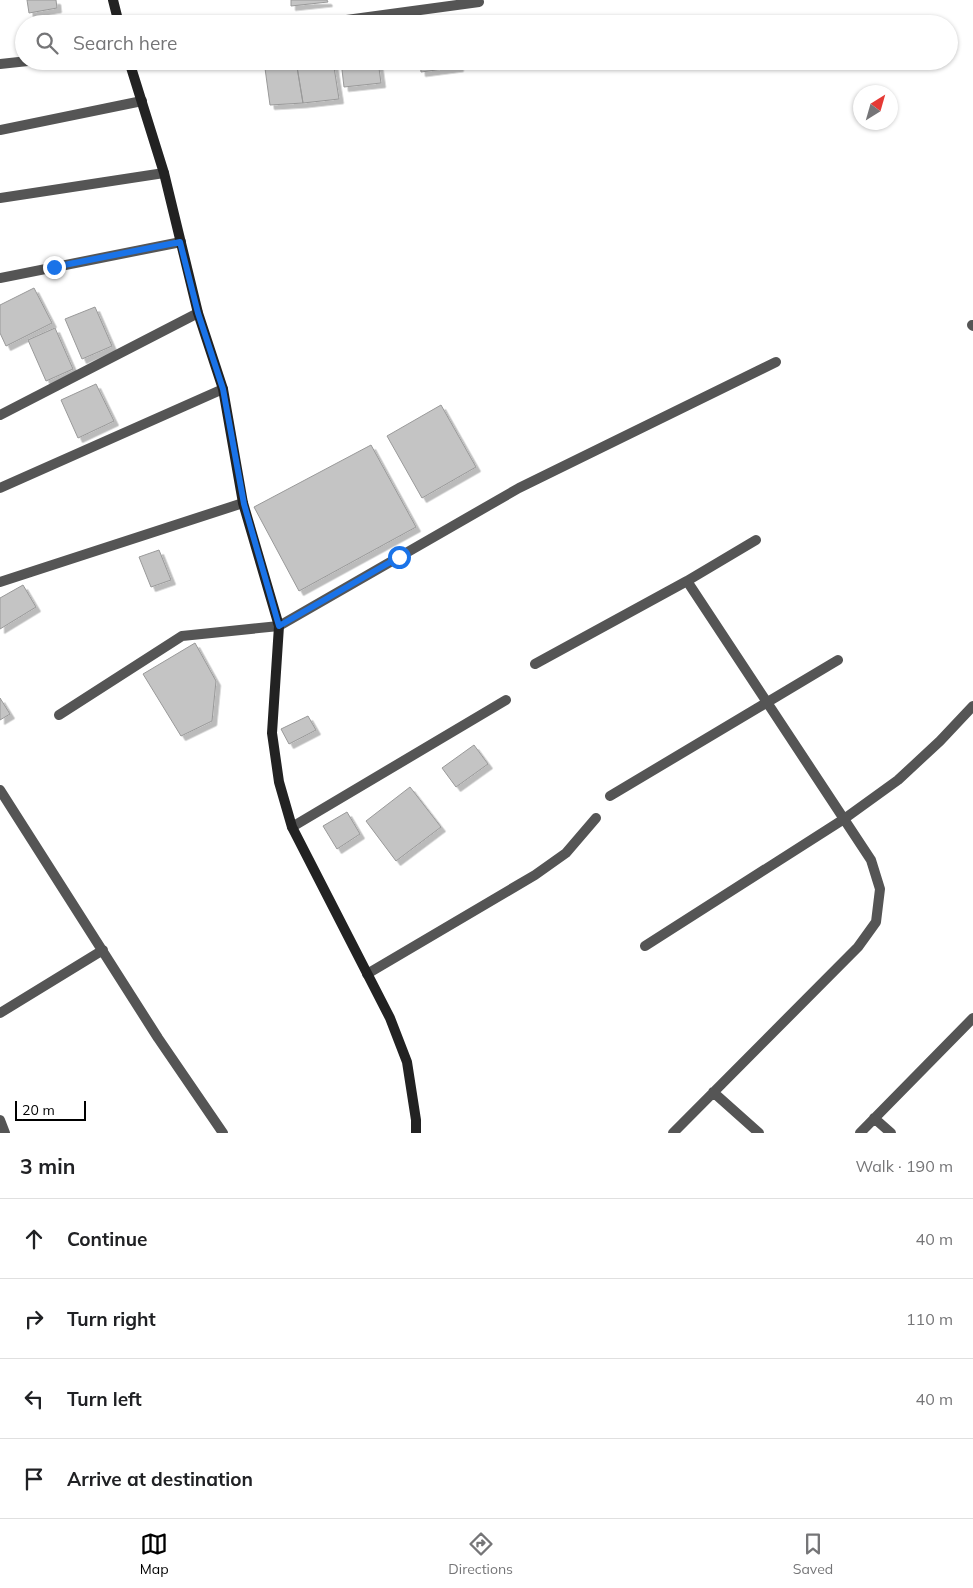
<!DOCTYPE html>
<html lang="en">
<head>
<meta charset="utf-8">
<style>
  :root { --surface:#fff; --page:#f6f6f6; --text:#202124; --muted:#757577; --line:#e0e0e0; --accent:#000 }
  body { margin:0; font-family:Mulish,sans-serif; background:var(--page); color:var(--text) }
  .compass { position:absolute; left:853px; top:85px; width:45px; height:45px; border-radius:50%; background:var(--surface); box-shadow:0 1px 4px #0004; rotate:37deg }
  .scale { position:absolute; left:15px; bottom:12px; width:71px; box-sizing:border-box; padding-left:5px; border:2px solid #000; border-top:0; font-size:14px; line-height:18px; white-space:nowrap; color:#000; -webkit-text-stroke:4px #fff; paint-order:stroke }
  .stop { position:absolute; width:15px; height:15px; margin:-11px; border:4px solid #1a73e8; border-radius:50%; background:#fff }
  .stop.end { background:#1a73e8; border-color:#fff; box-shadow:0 1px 5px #0008 }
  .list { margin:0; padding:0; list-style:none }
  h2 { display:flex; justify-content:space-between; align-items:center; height:65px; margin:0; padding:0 20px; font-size:21px }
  h2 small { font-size:16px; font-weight:400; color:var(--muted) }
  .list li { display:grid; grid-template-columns:32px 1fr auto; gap:15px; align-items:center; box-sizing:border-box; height:80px; padding:0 20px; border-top:1px solid var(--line) }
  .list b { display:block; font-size:19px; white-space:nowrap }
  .list em { font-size:16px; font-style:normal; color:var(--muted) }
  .icon { flex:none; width:28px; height:28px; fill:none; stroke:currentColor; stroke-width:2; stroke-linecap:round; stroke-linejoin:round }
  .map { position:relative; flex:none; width:973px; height:1133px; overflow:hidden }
  .search { position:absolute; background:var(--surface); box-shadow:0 1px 4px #0004; left:15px; right:15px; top:15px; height:55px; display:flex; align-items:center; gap:12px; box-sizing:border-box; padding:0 18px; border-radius:28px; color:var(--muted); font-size:19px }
  .sheet { height:385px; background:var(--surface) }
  nav { display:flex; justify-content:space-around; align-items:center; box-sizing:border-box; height:70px; border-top:1px solid var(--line); background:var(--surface); font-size:14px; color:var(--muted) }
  nav a { display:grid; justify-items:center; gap:2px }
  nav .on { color:var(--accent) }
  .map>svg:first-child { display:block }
  .building { fill:#c4c4c4; stroke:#999; filter:url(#shadow) }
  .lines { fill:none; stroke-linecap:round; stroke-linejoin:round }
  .lane { stroke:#555; stroke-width:10 }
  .street { stroke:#555; stroke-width:10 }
  .secondary { stroke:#222; stroke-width:10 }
  .route { stroke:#1a73e8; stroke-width:6 }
</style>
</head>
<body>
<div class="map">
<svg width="973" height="1133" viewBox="0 0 973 1133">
  <defs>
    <filter id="shadow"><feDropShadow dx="4.5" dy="4.5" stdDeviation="0" flood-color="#0004"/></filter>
  </defs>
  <rect width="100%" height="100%" fill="#fff"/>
  <path class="building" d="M27,0H56L57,8L29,13Z
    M291,0H327L328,2L291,6Z
    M452,16L453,24H414V21Z
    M264,61H296L303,103L270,105Z
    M296,61H333L339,99L303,103Z
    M341,61H378L381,83L344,87Z
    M420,61H458L459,67L421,72Z
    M34,288L52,323L6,346L0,333V305Z
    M95,307L112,346L82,359L65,319Z
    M55,328L73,369L46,381L28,340Z
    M96,384L114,421L78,438L61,400Z
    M441,405L476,467L422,498L387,436Z
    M371,445L416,527L299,591L254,507Z
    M159,550L171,580L151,587L139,557Z
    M23,585L36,607L0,629V598Z
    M195,643L216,681L212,721L181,736L143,674Z
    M0,698L10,714L0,720Z
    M308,716L316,730L289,744L281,729Z
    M474,745L488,764L456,787L442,768Z
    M410,787L441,827L396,861L366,821Z
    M347,812L360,834L337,849L323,826Z"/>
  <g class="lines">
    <path class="lane" d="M0,790L158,1038L223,1133
      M367,974L535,875L566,853L596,818
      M0,1013L103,950
      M0,1120L5,1133"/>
    <path class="street" d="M317,24L479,2
      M0,64L28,61
      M0,130L142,101
      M0,198L164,173
      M0,278L181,242
      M972,325L973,326
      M0,415L198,313
      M0,488L223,389
      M0,582L243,503
      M535,664L687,581L756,540
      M59,715L182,636L279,626L519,488L776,362
      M610,796L838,660
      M292,827L506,700
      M645,946L844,819L898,780L940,741L973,706
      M713,1092L759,1133
      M874,1118L891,1133
      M673,1133L858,947L876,922L880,889L871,860L687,581
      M860,1133L973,1018"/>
    <path class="secondary" d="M113,0L119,24
      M129,61L164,173L198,313L223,389L243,503L279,626L272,733L279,782L292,827L390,1018L407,1062L416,1120V1133"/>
  </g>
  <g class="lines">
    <path class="route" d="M54,267L180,242L198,313L223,389L244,504L279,626L399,557"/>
  </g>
</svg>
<svg class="compass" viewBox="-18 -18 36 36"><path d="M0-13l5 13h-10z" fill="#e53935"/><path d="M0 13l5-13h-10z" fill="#757577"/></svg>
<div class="scale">20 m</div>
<div class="stop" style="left:399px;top:557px"></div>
<div class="stop end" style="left:54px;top:267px"></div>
<div class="search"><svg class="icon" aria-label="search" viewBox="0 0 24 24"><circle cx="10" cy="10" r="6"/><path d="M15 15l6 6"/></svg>Search here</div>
</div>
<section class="sheet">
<h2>3 min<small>Walk · 190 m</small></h2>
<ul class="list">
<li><svg class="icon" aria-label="ahead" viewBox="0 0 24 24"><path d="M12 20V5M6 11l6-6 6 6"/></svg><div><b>Continue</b></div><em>40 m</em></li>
<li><svg class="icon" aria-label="right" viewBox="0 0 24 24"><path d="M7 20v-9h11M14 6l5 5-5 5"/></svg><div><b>Turn right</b></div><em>110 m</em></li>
<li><svg class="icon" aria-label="left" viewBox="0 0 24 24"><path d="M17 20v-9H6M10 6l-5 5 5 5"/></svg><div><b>Turn left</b></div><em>40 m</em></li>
<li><svg class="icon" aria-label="arrive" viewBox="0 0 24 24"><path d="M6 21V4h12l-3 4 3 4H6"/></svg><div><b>Arrive at destination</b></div></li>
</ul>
</section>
<nav>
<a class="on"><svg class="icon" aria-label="map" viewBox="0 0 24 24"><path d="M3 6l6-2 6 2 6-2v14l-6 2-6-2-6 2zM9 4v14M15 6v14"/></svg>Map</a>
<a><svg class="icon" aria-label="directions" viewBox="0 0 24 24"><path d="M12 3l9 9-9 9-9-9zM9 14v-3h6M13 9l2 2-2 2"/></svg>Directions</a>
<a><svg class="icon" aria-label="saved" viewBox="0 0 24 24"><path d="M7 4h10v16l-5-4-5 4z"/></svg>Saved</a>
</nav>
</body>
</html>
